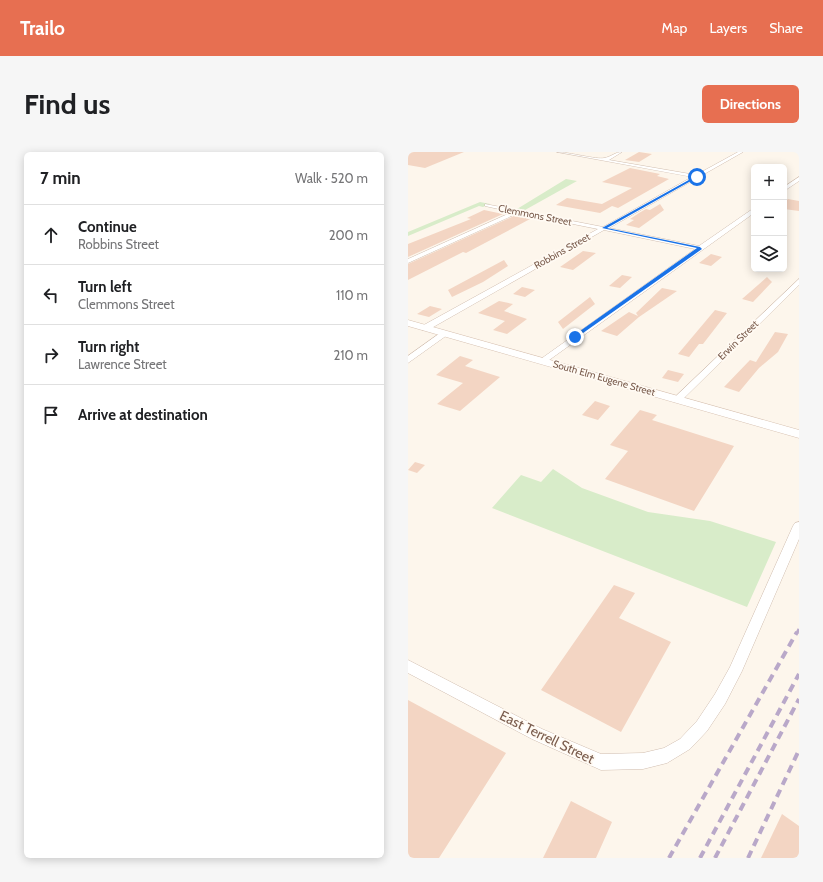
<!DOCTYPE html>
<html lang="en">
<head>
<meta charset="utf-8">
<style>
  :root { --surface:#fff; --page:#f6f6f6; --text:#202124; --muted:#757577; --line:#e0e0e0; --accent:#e76f51 }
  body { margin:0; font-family:Cabin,sans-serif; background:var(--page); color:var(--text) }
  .controls { position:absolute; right:12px; top:12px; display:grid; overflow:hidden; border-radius:6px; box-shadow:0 2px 10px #0003 }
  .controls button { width:36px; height:36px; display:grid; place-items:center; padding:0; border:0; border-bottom:1px solid var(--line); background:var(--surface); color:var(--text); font:20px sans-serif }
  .stop { position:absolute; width:12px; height:12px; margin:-9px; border:3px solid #1a73e8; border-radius:50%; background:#fff }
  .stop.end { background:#1a73e8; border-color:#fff; box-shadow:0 1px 4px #0008 }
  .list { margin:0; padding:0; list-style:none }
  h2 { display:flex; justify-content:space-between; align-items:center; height:52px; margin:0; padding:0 16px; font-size:17px }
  h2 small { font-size:13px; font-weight:400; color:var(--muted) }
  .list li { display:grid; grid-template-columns:26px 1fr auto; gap:12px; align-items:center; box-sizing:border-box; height:60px; padding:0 16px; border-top:1px solid var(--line) }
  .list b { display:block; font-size:15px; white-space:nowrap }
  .list p { margin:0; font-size:13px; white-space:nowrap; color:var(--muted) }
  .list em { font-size:13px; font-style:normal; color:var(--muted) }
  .icon { flex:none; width:22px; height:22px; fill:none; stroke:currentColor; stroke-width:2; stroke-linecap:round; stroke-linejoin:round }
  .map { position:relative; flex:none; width:391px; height:706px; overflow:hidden; border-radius:6px }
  header { display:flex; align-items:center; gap:24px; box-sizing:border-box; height:56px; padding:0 20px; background:var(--accent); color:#fff }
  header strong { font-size:19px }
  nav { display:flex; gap:22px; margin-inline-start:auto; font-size:14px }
  .intro { display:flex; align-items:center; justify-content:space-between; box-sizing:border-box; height:96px; padding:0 24px }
  h1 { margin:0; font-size:28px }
  .button { padding:10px 18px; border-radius:6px; background:var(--accent); color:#fff; font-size:14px; font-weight:700 }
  main { display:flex; gap:24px; padding:0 24px }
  aside { flex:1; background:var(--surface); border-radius:6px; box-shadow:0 2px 10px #0003 }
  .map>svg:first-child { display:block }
  .green { fill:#d8ecc9 }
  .building { fill:#f3d5c3 }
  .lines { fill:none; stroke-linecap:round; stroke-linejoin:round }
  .minor-casing { stroke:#d1beb0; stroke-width:1 }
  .secondary-casing { stroke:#d6c0b0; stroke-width:1 }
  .minor { fill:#fff; fill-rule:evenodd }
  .secondary { fill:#fff; fill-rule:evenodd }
  .rail-far1 { stroke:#b9a8c9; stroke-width:3; stroke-dasharray:6 4; stroke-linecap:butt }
  .rail { stroke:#b9a8c9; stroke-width:4; stroke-dasharray:8 5.5; stroke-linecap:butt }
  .route { fill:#1a73e8 }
  .labels { text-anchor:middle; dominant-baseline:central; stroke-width:3.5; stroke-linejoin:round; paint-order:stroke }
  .far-street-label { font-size:10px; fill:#7a5c4d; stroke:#fffaf3 }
  .near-street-label { font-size:14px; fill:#7a5c4d; stroke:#fffaf3 }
</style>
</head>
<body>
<header>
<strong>Trailo</strong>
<nav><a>Map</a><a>Layers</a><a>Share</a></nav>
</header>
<div class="intro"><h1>Find us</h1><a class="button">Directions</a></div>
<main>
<aside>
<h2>7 min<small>Walk · 520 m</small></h2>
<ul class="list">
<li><svg class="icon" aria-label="ahead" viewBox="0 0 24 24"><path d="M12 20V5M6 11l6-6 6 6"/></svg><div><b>Continue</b><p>Robbins Street</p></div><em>200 m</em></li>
<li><svg class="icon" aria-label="left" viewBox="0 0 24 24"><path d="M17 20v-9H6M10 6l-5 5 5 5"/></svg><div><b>Turn left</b><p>Clemmons Street</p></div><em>110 m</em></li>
<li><svg class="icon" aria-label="right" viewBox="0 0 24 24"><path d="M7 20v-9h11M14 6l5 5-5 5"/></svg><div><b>Turn right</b><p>Lawrence Street</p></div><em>210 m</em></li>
<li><svg class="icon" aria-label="arrive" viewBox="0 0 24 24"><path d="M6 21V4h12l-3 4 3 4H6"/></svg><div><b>Arrive at destination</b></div></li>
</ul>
</aside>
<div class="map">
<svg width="391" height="706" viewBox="0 0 391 706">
  <rect width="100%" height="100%" fill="#fdf6ec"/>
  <path class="green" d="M158,27L169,29L117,58L109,57Z
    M72,50L82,52L75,55L71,54L0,84V80Z
    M145,317L174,336L240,360L302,369L368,390L339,455L84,356L113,323L133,330Z"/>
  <path class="building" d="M0,0H56L17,16L0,13Z
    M231,0L244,2L231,10L217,8Z
    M222,16L252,22L249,24L261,27L210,56L204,54L192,61L148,53L159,46L194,52L224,36L194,30Z
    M380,47L391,49V59L376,57V50Z
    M252,52L256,58L231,76L218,73L226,68L222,67L231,61L238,57L242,58Z
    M76,58L95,62L0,105V92L63,67L59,66Z
    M106,64L122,67L58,101L55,100L0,128V112Z
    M175,99L188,101L165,118L152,115Z
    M303,102L314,105L303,114L291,111Z
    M96,108L100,114L75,130L44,145L40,138Z
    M214,123L224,125L212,136L201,134Z
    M359,125L364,130L345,150L334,147Z
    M114,135L127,138L117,145L105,142Z
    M254,136L269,139L231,165L209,184L193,179L221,160L230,164L228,161Z
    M182,145L187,152L155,177L150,170Z
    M91,149L105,152L96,159L119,167L99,182L85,178L97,169L70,161Z
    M22,154L34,157L21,165L9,162Z
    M307,158L319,161L295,192H291L281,205L270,202Z
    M367,180L380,182L370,200L351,216L331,240L316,235L342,208L348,210Z
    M52,204L65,208L57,214L92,225L52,259L29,252L55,231L28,223Z
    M260,218L276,222L270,230L254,226Z
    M187,249L202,254L190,268L174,263Z
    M232,258L249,263L244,268L326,294L286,359L197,327L220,299L202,293Z
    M7,310L17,313L9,321L0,318Z
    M206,433L227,441L211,466L263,490L213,580L133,538Z
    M0,548L98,601L31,706H0Z
    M163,649L204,670L188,706H135Z
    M374,662L391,674V706H353Z"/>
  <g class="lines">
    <defs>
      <path id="minor" d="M149,0C160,0 190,8 196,6C203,5 207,0 214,0L201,8L288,23L330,0H335L201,76L291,94L346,56V61L137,211H131L130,209L287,97L196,78L20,178H14V174L190,77L110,61L0,111V107L104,60L77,54V52L195,75L284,25Z
        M391,25V29L376,39V35Z
        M391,127V133L272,250H266V246Z
        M35,179L42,181L0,211V204Z
        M391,370V387L334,519L317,552L299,579L282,597L259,611L235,617L193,618L124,587L0,521V508L134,577L193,602L235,601L256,596L272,587L289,569L307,542L322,515L385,374L387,371Z"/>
      <path id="secondary" d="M0,168L391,278V286L0,174Z"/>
    </defs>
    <use href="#minor" class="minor-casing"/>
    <use href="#secondary" class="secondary-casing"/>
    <use href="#minor" class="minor"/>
    <use href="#secondary" class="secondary"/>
    <path class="rail-far1" d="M389,481L391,477"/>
    <path class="rail" d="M261,706L389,480
      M292,706L391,522
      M307,706L391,547
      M340,706L391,598"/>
  </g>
  <path class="route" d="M288,24L290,25L199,76L292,95L294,97L168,186H165V184L289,96L194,76Z"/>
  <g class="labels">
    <g class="far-street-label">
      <text transform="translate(127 63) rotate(11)">Clemmons Street</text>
      <text transform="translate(154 99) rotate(-29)">Robbins Street</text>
      <text transform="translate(330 188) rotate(-44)">Erwin Street</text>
      <text transform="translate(196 226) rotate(16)">South Elm Eugene Street</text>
    </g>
    <g class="near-street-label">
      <text transform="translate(139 585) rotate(26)">East Terrell Street</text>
    </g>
  </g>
</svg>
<div class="controls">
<button>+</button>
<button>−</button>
<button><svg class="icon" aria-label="layers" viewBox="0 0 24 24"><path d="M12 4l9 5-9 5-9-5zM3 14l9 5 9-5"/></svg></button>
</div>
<div class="stop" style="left:289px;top:25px"></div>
<div class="stop end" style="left:167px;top:185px"></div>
</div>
</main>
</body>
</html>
